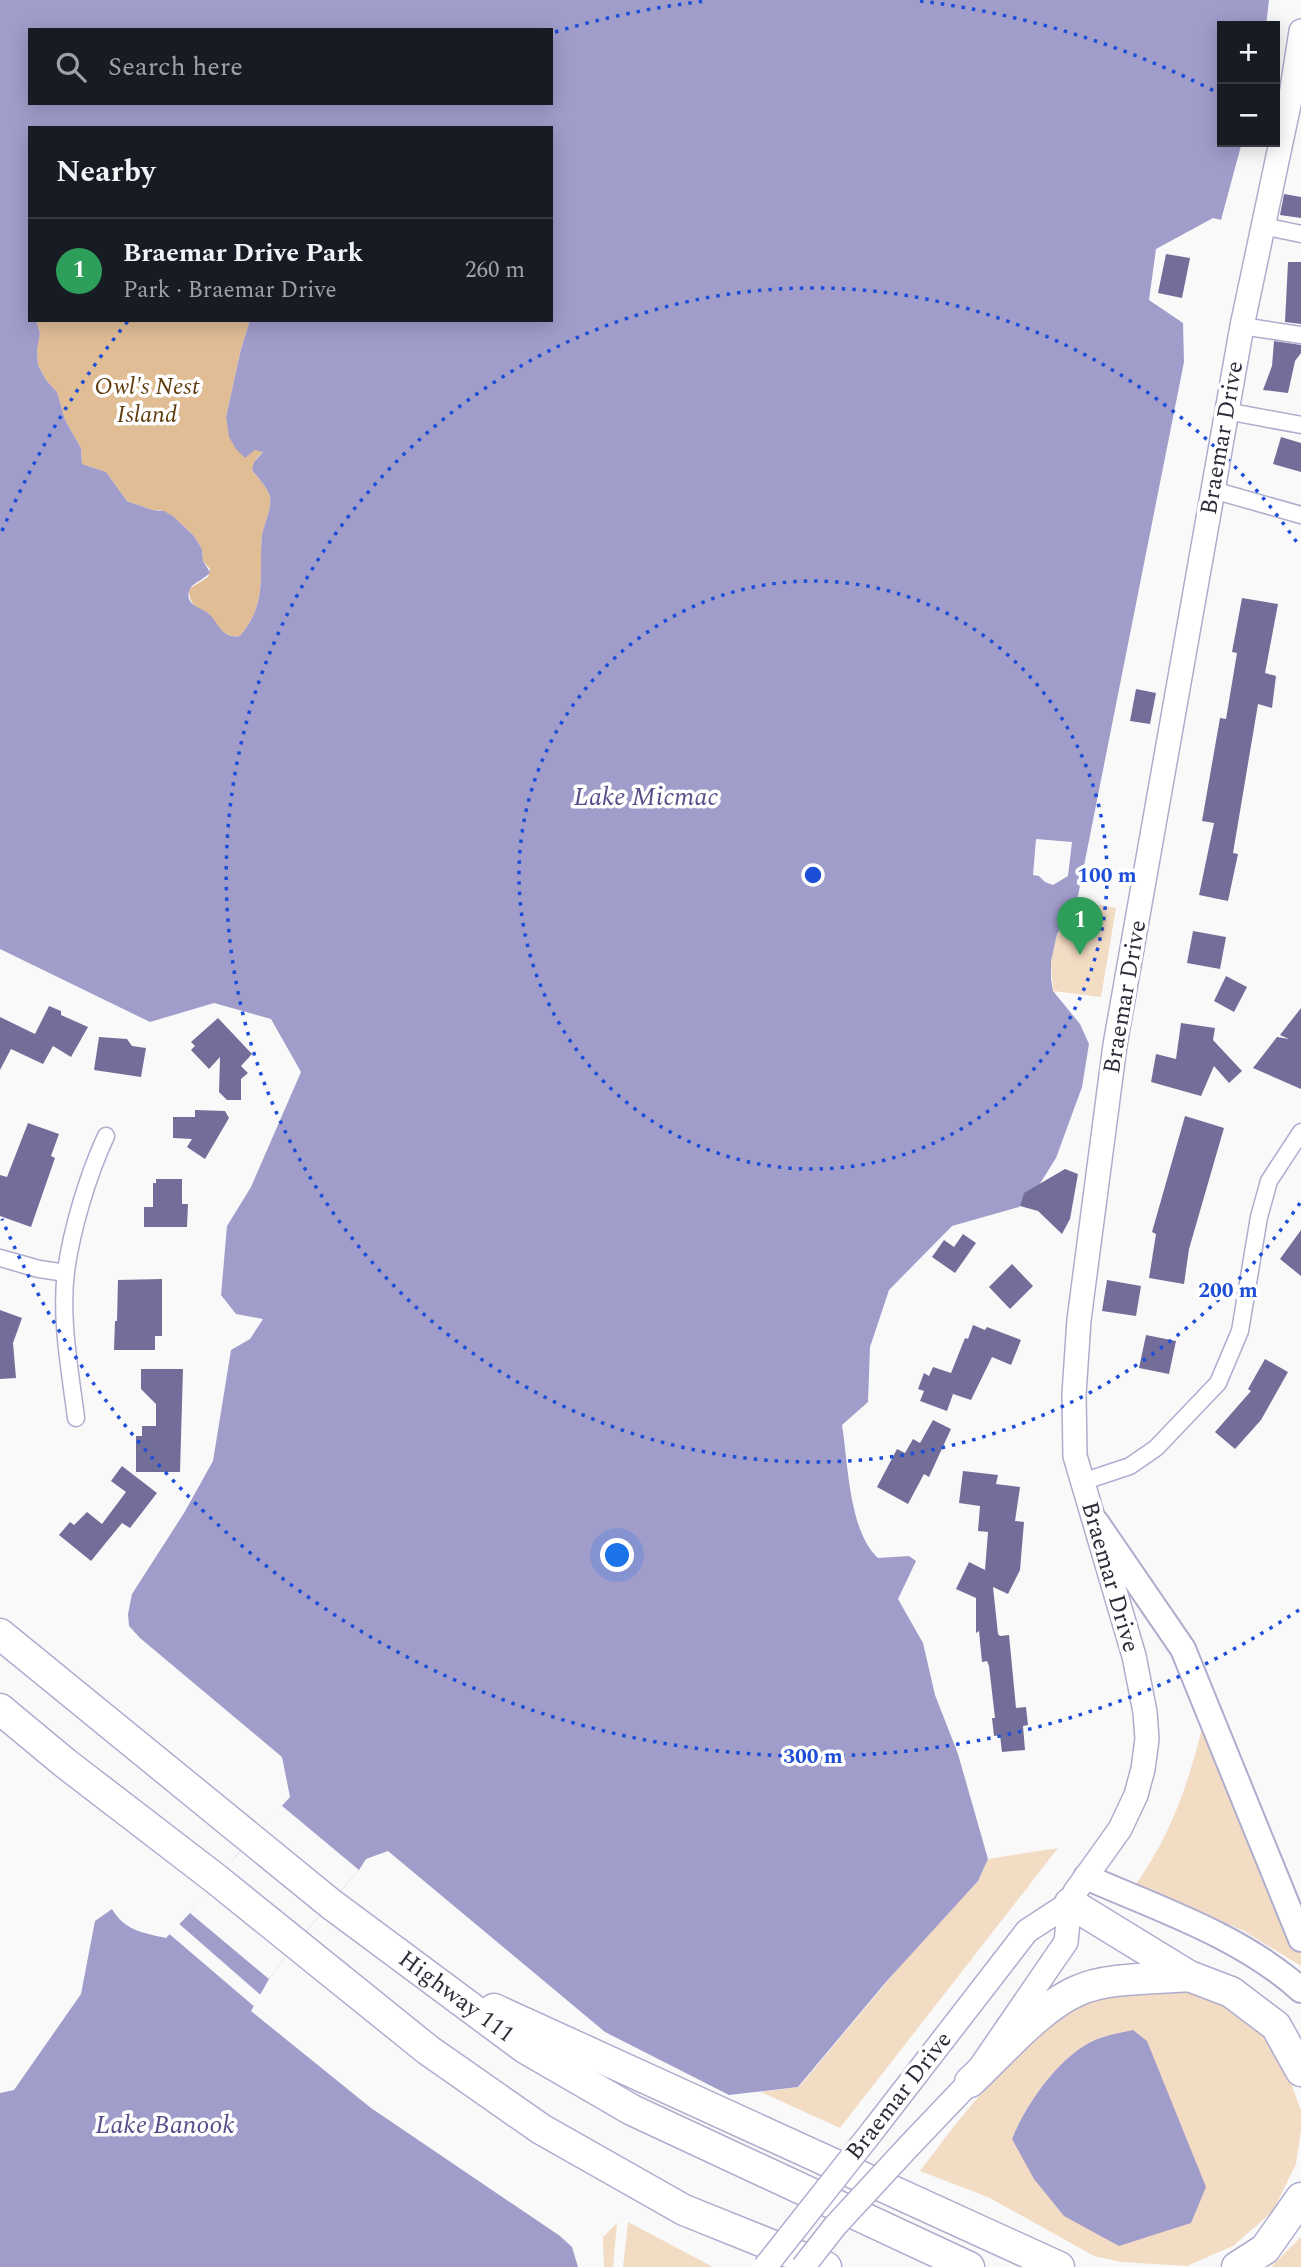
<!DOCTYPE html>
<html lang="en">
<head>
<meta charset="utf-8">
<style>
  :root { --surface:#171b24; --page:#242831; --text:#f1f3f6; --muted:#9ea1a6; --line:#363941; --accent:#d93025 }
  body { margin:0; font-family:Spectral,serif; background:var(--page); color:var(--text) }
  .controls { position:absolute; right:21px; top:21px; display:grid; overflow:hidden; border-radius:0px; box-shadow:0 4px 18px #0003 }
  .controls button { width:63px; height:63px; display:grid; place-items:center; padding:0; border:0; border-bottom:2px solid var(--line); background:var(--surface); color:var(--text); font:35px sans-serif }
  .you { position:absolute; left:618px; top:1556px; width:24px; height:24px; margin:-18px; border:5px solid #fff; border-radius:50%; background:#1a73e8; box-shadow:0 0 0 10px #1a73e833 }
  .badge { display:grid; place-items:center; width:46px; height:46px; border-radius:50%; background:var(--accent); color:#fff; font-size:23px; font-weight:700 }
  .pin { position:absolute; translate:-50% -58px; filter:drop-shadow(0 2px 4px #0008) }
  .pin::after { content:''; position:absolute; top:37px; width:24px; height:21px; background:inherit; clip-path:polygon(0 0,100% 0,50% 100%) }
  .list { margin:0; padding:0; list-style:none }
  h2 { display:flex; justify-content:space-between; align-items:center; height:91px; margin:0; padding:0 28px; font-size:30px }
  h2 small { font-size:23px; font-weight:400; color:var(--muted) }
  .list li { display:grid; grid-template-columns:46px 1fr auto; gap:21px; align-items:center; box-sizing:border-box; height:105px; padding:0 28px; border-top:2px solid var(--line) }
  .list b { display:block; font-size:26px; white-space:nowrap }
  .list p { margin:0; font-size:23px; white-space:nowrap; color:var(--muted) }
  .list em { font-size:23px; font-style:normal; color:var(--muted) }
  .icon { flex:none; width:38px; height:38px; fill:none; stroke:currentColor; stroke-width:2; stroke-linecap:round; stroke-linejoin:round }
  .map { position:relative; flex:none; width:1301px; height:2267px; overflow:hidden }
  .search { position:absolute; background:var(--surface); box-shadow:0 4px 18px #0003; left:28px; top:28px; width:525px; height:77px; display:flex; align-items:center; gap:18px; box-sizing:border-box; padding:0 24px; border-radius:0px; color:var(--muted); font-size:26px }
  .panel { position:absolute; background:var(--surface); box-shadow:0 4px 18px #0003; left:28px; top:126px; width:525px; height:196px; border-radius:0px }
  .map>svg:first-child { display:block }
  .green { fill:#f3dcc4; fill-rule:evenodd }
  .forest { fill:#e1bd96 }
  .water { fill:#a19dcb; fill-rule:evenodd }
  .pier { fill:#f9f9f9 }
  .building { fill:#736e99 }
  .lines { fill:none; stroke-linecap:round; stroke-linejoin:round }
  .minor-casing { stroke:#afadce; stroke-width:19 }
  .secondary-casing { stroke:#afadce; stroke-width:26 }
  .primary-casing { stroke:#afadce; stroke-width:28 }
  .motorway-casing { stroke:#afadce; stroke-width:33 }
  .minor { stroke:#fff; stroke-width:16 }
  .secondary { stroke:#fff; stroke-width:23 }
  .primary { stroke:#fff; stroke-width:24 }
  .motorway { stroke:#fff; stroke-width:30 }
  .secondary-bridge-casing { stroke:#afadce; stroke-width:26; stroke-linecap:butt }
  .secondary-bridge { stroke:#fff; stroke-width:23 }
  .ring { fill:none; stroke:#1d4ed8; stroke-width:3.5; stroke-dasharray:3.5 7 }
  .labels { text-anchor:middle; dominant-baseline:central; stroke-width:7; stroke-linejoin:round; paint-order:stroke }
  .park-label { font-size:24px; font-style:italic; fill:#603c0e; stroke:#fff }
  .street-label { font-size:24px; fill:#2d2c39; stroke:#fff }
  .water-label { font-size:26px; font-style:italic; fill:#574e8a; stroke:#fff }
  .centre { fill:#1d4ed8; stroke:#fff; stroke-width:3.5 }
  .ring-label { font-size:21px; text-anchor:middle; font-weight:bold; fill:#1d4ed8; stroke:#fff; stroke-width:7; stroke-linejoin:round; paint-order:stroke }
</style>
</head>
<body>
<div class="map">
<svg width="1301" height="2267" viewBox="0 0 1301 2267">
  <rect width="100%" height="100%" fill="#f9f9f9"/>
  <path class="green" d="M1077,901L1116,908L1101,997L1053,991C1053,981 1051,973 1051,963C1052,940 1064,919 1077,901Z
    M1203,1724L1301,1929V1966L1242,1930L1136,1884C1171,1835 1189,1782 1203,1724Z
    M1058,1848L840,2128L761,2092L799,2087L902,1964L978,1881L988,1859Z
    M1125,1974L1224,1995L1276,2040L1301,2111V2130L1296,2164L1273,2211L1233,2246L1187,2266L1121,2262L1094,2256L988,2197L920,2171L954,2126L1025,2041ZM1133,2031L1012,2139C1026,2104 1059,2056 1095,2040C1107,2035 1121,2033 1133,2031Z
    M628,2222L713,2267H623Z
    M617,2223L613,2267H604L603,2237Z
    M1301,2237V2267H1271Z"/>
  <path class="forest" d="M36,320H250L241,349L226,417L252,451L258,449L263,452L256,459L252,470C258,478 268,488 270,497C272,509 264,524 262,535C258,574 269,601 240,636C224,639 216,624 208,613C196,608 189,604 189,589L208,577L210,569L203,561L202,549L194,536L173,516L160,510H152L127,501L106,472L82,464L81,448L65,420L57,392L46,380L38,365L37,349L40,333Z"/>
  <path class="water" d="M0,0H1269L1266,26H1222V142H1242L1221,220L1213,218L1156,249L1149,300L1183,323L1184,362L1077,901L1057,934L1051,961V979L1053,991L1080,1024L1089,1044L1082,1087L1056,1158L1041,1182L1019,1207L952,1226L889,1290L870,1347L868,1402L842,1425C848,1462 849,1532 878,1558L909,1556L916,1561L898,1599L923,1643L935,1695L958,1754L988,1859L978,1881L886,1982L798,2087L729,2095L605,2032L388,1851L366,1859L359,1870L295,1944L269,1979L251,2011L371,2108L560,2236L572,2247L578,2267H0V2093L14,2090L81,1994L95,1921L112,1909C124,1930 143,1933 166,1938L190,1913L236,1856L290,1797L282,1757L140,1638L129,1626L128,1614L132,1594L184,1513L213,1461L231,1350L250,1339L263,1319L236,1314L221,1295L227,1226L251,1187L301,1072L271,1019L214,1003L150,1022L0,949ZM30,30H551V103H30ZM30,128H551V320H250L241,349L226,417L229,437L236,449L245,458L255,450L263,452L254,462L252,470C258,478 268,488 270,497C272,509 264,524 262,535C258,574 269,601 240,636C222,639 219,624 210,615C203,607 185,607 189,591C192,582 205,580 210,572L203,561L202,549L194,536L173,516L164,511L152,510L127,501L106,472L82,464L81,448L65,420L57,392L46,380L38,365L37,350L40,333L36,320H30Z
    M1133,2030L1147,2041L1206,2187L1191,2223L1119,2246L1064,2216L1034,2179L1012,2139C1026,2104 1059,2056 1095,2040C1107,2035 1120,2033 1133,2030Z"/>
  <path class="pier" d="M1036,839L1072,842L1068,876L1053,885L1045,882L1039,876L1033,875Z
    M281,1805L359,1870L295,1944L269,1979L190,1913L216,1879Z
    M177,1922L263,1997L256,2008L167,1932Z"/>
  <path class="building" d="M1284,194L1301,197V218L1280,215Z
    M1166,254L1190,258L1182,298L1158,293Z
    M1288,262H1301V324L1285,322Z
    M1274,341L1301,345V353L1295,361L1288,393L1263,390L1272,366Z
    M1281,437L1301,443V472L1273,464Z
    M1242,598L1278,604L1265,673L1276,676L1272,708L1258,704L1233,853L1238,854L1228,901L1199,895L1214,823L1202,821L1220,718L1226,719L1237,653L1232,652Z
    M1136,689L1156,693L1150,724L1130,721Z
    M1193,931L1226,937L1220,969L1187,963Z
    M1226,976L1247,987L1234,1012L1214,1001Z
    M49,1006L61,1011V1015L88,1027L71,1057L53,1046L43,1064L11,1049L0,1070V1017L35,1034Z
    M1301,1008V1089L1253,1068L1277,1037L1289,1039L1280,1035Z
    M218,1018L252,1054L241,1066L248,1073L241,1079V1100H227L219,1092L220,1057L209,1069L191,1050L195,1046L191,1042Z
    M1181,1023L1215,1028L1213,1040L1242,1071L1229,1083L1214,1066L1201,1096L1151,1082L1156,1054L1176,1059Z
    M99,1037L127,1039L132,1046L146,1048L141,1077L94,1070Z
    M195,1110L225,1111L229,1118L205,1159L187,1147L192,1139L173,1138V1117H195Z
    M1185,1116L1224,1128L1189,1249L1184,1284L1149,1278L1156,1234L1152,1232Z
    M28,1123L59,1134L51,1156L55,1158L31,1227L0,1216V1175L7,1177Z
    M1065,1169L1078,1174L1070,1219L1062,1234L1038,1211L1020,1206L1024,1193Z
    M156,1179H182V1204H188L187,1227H144V1207H153V1183H156Z
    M1301,1230V1276L1280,1259Z
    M963,1234L976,1243L955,1273L932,1257L944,1240L954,1247Z
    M1012,1264L1033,1286L1010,1309L989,1287Z
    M162,1279V1336H155V1350H114L115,1321H117L118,1280Z
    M1107,1280L1141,1286L1136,1316L1102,1311Z
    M0,1310L22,1318L13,1343L16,1378L0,1379Z
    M973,1325L985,1330L987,1327L1021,1340L1011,1365L992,1357L971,1400L953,1394L947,1411L920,1401L924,1391L918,1389L924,1373L929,1376L933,1367L951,1373L965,1338L968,1339Z
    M1146,1335L1176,1341L1169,1374L1139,1368Z
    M1265,1359L1288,1372L1261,1420L1235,1449L1215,1432L1251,1391L1248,1389Z
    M141,1369H183L180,1472H136V1436H142V1426H156V1404L141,1389Z
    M933,1420L951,1429L929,1477L924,1474L908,1504L877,1487L897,1449L905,1453L913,1439L920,1443Z
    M122,1466L157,1493L130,1528L122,1523L91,1561L59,1535L70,1522L74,1525L87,1512L102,1524L126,1492L111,1481Z
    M963,1471L998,1475L996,1484L1020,1487L1015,1521L1024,1522L1020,1570L1008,1594L993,1587L998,1634L1000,1636L1009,1635L1016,1708L1026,1707L1028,1725L1023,1726L1025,1750L1002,1752L1000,1735L994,1736L992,1718H995L989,1666L987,1661L982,1662L979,1631L976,1633V1598L956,1589L969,1562L985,1570L988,1532L978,1531L980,1506L959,1503Z"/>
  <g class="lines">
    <defs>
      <path id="minor" d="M1263,226L1301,234
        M1242,326L1301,335
        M1226,411L1301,425
        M1213,490L1301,515
        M0,1258L39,1269L66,1273
        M76,1418C70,1370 60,1319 66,1271C72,1228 88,1175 106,1136
        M1082,1482L1130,1466L1156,1448L1218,1383L1240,1331L1259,1217L1269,1181L1301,1132"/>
      <path id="secondary" d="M874,2129L1027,1931L1070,1903
        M909,2146L970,2082L1066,1942L1070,1903L1075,1892L1120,1829L1136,1795L1143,1769L1147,1739L1145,1712L1134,1656L1075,1456L1074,1394L1079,1320L1115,1045L1242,326L1291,95L1301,31"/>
      <path id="primary" d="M1096,1522L1183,1649L1301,1939
        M1086,1877C1159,1909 1241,1936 1301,1990"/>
      <g id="motorway">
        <path id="s1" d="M0,1634L331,1904L525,2048L632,2110L969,2267"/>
        <path d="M0,1709L65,1763L216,1879L428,2050L541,2129L684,2210L826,2267"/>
        <path d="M1070,1903L1189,1976L1231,1992L1276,2026L1301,2071"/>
        <path d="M494,2009L1059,2267"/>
        <path d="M970,2082C1000,2054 1040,2007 1077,1991C1107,1977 1156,1979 1189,1976"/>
        <path d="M1237,2267L1265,2249L1301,2198"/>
      </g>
    </defs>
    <use href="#minor" class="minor-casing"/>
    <use href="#secondary" class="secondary-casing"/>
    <use href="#primary" class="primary-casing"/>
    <use href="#motorway" class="motorway-casing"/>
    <use href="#minor" class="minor"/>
    <use href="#secondary" class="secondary"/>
    <use href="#primary" class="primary"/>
    <use href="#motorway" class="motorway"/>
    <defs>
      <path id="secondary-bridge" d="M765,2267L874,2129
        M803,2267L835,2226L909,2146"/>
    </defs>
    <use href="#secondary-bridge" class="secondary-bridge-casing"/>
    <use href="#secondary-bridge" class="secondary-bridge"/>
  </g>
  <g class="ring">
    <circle cx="813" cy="875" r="294"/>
    <path d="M1300 1203A587 587 0 1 1 1300 547"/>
    <path d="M1299 1610A881 881 0 0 1 2 1219M2 531A881 881 0 0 1 128 321M555 32A881 881 0 0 1 706 1M920 1A881 881 0 0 1 1220 94"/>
  </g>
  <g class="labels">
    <g class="park-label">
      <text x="147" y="387">Owl's Nest<tspan x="147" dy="28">Island</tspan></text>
    </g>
    <g class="street-label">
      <text transform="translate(1222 438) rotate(-80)">Braemar Drive</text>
      <text transform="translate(1125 997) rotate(-80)">Braemar Drive</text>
      <text transform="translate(1110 1577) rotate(74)">Braemar Drive</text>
      <text stroke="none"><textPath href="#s1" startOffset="583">Highway 111</textPath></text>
      <text transform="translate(899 2096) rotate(-52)">Braemar Drive</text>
    </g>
    <g class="water-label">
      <text x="646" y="797">Lake Micmac</text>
      <text x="165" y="2125">Lake Banook</text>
    </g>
  </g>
  <circle cx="813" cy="875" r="10" class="centre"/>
  <g class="ring-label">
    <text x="1107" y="882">100 m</text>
    <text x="1228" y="1297">200 m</text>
    <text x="813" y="1763">300 m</text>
  </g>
</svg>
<div class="controls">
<button>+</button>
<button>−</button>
</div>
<div class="you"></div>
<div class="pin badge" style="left:1080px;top:955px;background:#2e9e5b">1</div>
<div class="search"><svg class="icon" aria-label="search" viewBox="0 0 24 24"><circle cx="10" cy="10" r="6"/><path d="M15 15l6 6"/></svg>Search here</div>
<section class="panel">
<h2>Nearby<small></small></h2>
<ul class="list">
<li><span class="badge" style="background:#2e9e5b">1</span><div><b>Braemar Drive Park</b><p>Park · Braemar Drive</p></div><em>260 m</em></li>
</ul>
</section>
</div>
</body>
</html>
